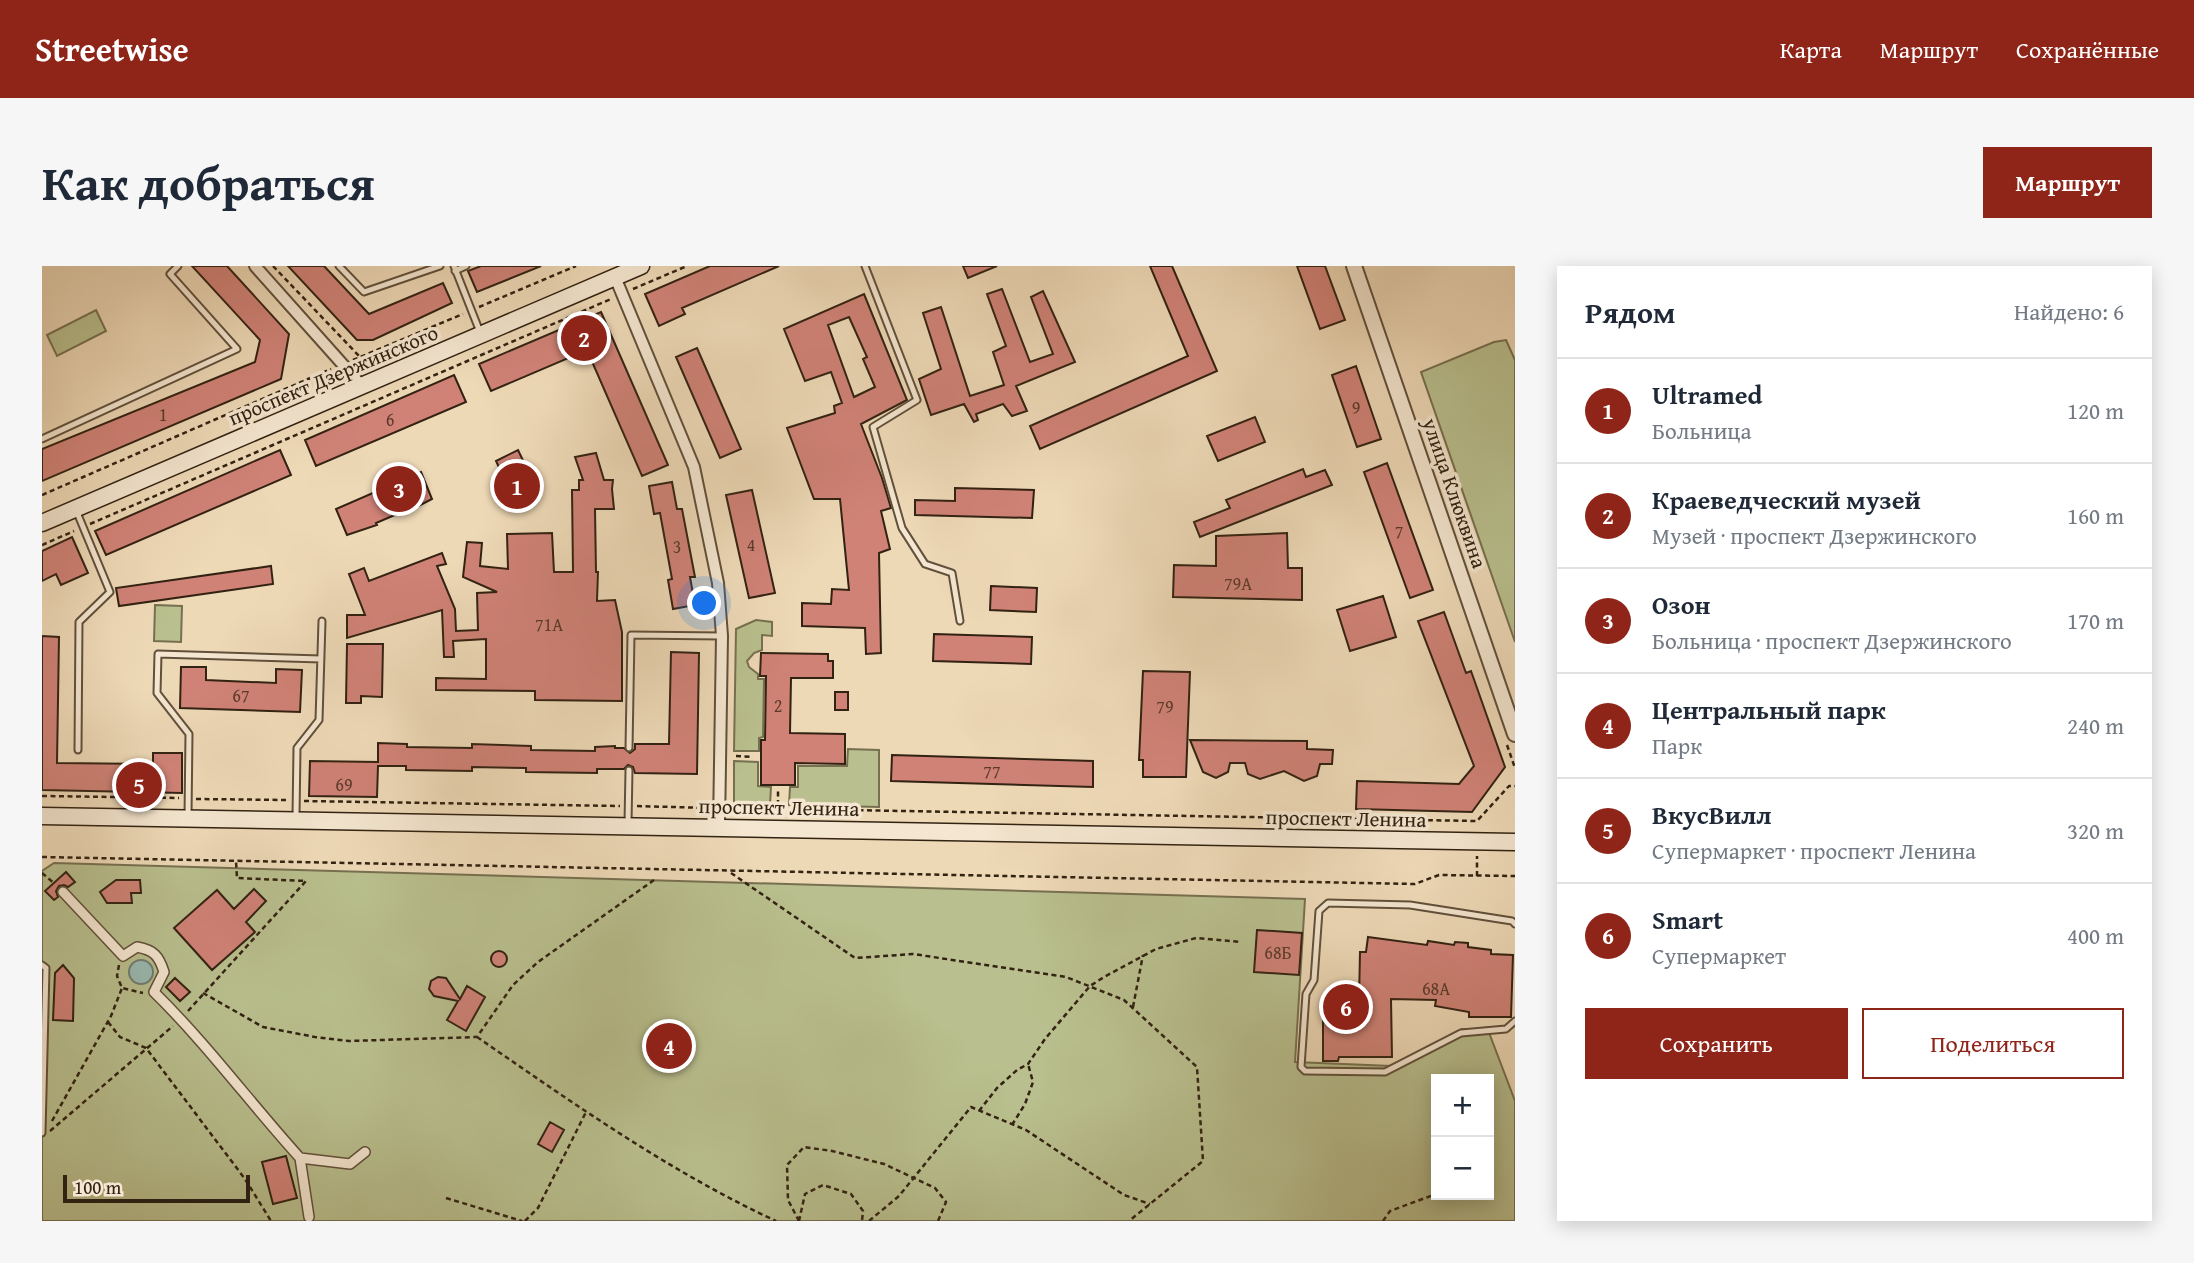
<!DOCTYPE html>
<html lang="ru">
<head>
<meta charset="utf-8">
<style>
  :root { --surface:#fff; --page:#f6f6f7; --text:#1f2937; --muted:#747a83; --line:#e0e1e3; --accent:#8f2418 }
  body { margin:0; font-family:"Gentium Book Plus",serif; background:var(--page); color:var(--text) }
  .controls { position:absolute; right:21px; bottom:21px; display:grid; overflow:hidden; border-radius:0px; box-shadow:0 4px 18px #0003 }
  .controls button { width:63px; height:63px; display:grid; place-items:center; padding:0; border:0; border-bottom:2px solid var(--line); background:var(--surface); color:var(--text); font:35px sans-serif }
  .scale { position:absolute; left:21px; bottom:18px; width:187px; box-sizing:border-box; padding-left:7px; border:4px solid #322212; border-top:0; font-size:19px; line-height:24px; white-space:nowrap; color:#322212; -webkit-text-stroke:5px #f4e6d0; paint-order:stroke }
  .you { position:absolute; left:663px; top:338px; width:24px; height:24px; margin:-18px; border:5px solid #fff; border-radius:50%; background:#1a73e8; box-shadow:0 0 0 10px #1a73e833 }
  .badge { display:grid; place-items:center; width:46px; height:46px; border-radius:50%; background:var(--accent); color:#fff; font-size:23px; font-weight:700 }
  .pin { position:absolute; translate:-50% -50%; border:4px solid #fff; box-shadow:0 2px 7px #0006 }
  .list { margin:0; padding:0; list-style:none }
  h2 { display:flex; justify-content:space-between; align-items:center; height:91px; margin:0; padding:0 28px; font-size:30px }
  h2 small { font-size:23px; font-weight:400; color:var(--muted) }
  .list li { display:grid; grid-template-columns:46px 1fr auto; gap:21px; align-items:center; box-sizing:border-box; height:105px; padding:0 28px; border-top:2px solid var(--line) }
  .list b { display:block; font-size:26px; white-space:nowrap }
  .list p { margin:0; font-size:23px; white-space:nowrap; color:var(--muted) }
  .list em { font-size:23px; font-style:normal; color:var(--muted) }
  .actions { display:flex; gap:14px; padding:21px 28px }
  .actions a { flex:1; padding:16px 0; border:2px solid var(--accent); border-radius:0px; text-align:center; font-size:24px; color:var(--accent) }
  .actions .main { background:var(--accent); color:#fff }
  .map { position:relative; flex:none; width:1473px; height:955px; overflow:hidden; border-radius:0px }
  header { display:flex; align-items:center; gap:42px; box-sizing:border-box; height:98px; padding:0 35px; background:var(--accent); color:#fff }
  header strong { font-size:33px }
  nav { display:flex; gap:38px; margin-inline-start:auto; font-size:24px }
  .intro { display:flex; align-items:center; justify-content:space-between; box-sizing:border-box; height:168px; padding:0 42px }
  h1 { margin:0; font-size:49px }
  .button { padding:18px 32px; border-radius:0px; background:var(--accent); color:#fff; font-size:24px; font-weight:700 }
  main { display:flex; gap:42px; padding:0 42px }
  aside { flex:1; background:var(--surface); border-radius:0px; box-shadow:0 4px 18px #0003 }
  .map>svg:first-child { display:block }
  .green { fill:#b9bf8e; stroke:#767050; stroke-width:2; fill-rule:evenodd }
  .water { fill:#99bab2; stroke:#707d72; stroke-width:2 }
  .building { fill:#d08277; stroke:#322212; stroke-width:2; fill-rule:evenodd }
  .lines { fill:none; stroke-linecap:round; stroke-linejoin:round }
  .service-casing { stroke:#61503b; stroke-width:9 }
  .pedestrian-casing { stroke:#61503b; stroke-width:12 }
  .minor-casing { stroke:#61503b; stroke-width:14 }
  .tertiary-casing { stroke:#61503b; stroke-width:18 }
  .secondary-casing { stroke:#322212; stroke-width:19 }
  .path { stroke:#322212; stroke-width:2.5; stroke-dasharray:5 3.5; stroke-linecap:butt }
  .service { stroke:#f4e6d0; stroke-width:5 }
  .pedestrian { stroke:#f4e6d0; stroke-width:9 }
  .minor { stroke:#f4e6d0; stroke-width:10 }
  .tertiary { stroke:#f4e6d0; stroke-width:14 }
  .secondary { stroke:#f4e6d0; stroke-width:16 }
  .labels { text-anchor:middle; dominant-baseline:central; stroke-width:7; stroke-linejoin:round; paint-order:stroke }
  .number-label { font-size:18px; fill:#5a3a2b }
  .street-label { font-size:21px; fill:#322212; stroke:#f4e6d0 }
</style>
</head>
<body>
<header>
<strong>Streetwise</strong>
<nav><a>Карта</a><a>Маршрут</a><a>Сохранённые</a></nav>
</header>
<div class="intro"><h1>Как добраться</h1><a class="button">Маршрут</a></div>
<main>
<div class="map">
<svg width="1473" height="955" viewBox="0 0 1473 955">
  <rect width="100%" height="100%" fill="#eed9b7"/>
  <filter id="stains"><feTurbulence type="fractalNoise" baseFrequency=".00286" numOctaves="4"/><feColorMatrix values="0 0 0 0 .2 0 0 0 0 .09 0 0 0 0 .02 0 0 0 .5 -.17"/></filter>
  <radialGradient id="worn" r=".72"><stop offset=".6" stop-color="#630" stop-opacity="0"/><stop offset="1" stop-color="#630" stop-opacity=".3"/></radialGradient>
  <path class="green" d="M54,44L64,65L15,90L5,69Z
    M1464,74L1473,94V376L1379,106L1452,76Z
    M113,339L140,340L139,376L112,375Z
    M714,354L730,356V370L720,369V384L712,387L705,395L707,401L716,408V413H722L721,471L717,472V485H692L694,363Z
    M806,483L837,484V541L747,539L748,521H756V500H805Z
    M692,495L716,496V520L729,521L728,539L692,538Z
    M12,597L1263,633L1253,796L1350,800L1420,763L1446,764L1473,835V955H0V605ZM1394,813H1447V929H1394Z"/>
  <path class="water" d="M87 706a12 12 0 1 1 24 0a12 12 0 1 1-24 0Z"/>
  <path class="building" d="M150,0H185L247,68L239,113L0,215V183L213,96L218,74Z
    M246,0H282L327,48L401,17L410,37L331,74H315Z
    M439,0H499L435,26L426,5Z
    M668,0H737L640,42L643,48L617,60L603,28Z
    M921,0H955L926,12Z
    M1108,0H1130L1175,105L998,183L988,160L1146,90Z
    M1255,0H1283L1303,54L1278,63Z
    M960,23L988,96L1011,88L989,31L1001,25L1033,96L974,120L985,145L970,150L961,138L934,148L936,154L932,156L922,138L889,149L877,113L899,103L881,47L899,41L928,130L962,119L951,86L964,80L945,28Z
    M822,28L865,134L819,158L840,212L849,242L839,245L848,283L837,287L839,387L824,388L823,362L760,360V337L789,338L790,323L807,324L798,233H772L745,162L793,147L792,140L800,137L789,106L763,115L742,63ZM807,51L825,91L821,93L833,121L812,131L786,59Z
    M559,46L626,199L600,210L545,84L449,125L437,98Z
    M655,82L699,183L678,192L634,91Z
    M1314,100L1339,173L1315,181L1290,109Z
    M412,109L424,136L274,200L263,174Z
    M1213,151L1223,176L1176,195L1165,170Z
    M238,184L249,209L64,289L53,265Z
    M476,184L498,230L470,243L462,225L467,223L454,195Z
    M554,187L562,214H571L570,223L572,243H553L554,306H556L555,335L573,334L580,366V435L493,434V425L394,424V412L444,413V373L411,375L412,391H402L400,344L305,372V349H323L307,308L322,302L327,315L400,287L404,298L395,300L413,343L414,365L436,364L435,327L455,326L421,311L425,276L440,277L438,300L466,303L465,268L510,267L512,306H531L530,224H537V214H541L533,191Z
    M1345,197L1391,324L1368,332L1322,206Z
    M1261,203L1264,211L1283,204L1290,219L1158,271L1152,256L1188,242L1184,234Z
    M379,206L390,233L363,247L362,245L334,257L335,259L305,269L294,243Z
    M630,216L635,243H640L653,311H648L653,339L631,343L626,314L630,313L618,247L612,248L607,220Z
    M913,222L992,224L990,252L873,249V234L913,235Z
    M710,224L733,327L707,332L684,229Z
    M1245,267L1246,302H1260V334L1131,331L1132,299L1174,300V270Z
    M30,271L46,307L19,319L14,308L0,315V285Z
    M229,300L231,318L77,340L74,322Z
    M949,320L995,322L994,346L948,344Z
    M1341,330L1354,371L1308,385L1295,344Z
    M1402,346L1424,407L1429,405L1463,501L1430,546L1314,543L1315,515L1417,518L1432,500L1376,355Z
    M892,368L990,371L989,398L891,395Z
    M0,370L17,371L15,497L111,498V487H140V527L0,524Z
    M305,378H341L340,431L319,430V437H304Z
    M629,386L657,387L655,508L593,507L591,501L586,499L582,503H555V507L484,506V502L430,501V505L364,504V500H336L335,531L267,530L268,495L336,496V477L365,478V481L430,482V478L489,480V484L553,485V481L573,480V482H582L588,487L593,483V478H627Z
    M719,387L786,388V395H791V412H749L748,467L803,468V498L753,497V519H719V474H723L724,410H718Z
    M139,401H164V414L234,417V403L260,404L258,446L138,442Z
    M1101,405L1148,406L1144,511H1101V494H1097Z
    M793,426H806V444H793Z
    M1148,474L1265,475V483L1291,484L1290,498H1278L1275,510L1262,515L1242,505L1218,513L1206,508L1203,497H1188L1186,506L1174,512L1161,506Z
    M850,489L1051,495V521L849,515Z
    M24,606L33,616L26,621L22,619L17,620L14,625L16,631L12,634L3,625Z
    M74,614H98L99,627H89L90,637H65L58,626Z
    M212,623L224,635L204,656L213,666L170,704L132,662L175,624L192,643Z
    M1215,664L1260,667L1257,709L1212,706Z
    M1326,671L1385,679L1386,675L1412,679L1413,676L1426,677V681L1449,684V688L1471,689L1469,751H1427V746L1393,740L1394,734L1349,733L1350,791H1297L1296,795H1281V735H1317L1318,686H1324Z
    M449 693a8 8 0 1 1 16 0a8 8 0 1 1-16 0Z
    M21,699L32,712L31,755L11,754L13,707Z
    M396,711L404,712L418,733L425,720L443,731L424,765L405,754L416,735L392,730L387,723L389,715Z
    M133,712L148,726L138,735L124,721Z
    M508,856L522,864L510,886L496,878Z
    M244,890L255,932L231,938L220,896Z"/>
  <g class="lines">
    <defs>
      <path id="service" d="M297,0L322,26L398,0
        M412,0L438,66
        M823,0L875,134L831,161L860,262L883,298L910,307L918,355
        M413,5L424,0
        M0,173L195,83L128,8L136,0
        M34,244L68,326L37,356L36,484
        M587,482L589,369L679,370
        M146,550L147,468L115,427L116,388L279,393
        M254,551L255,482L277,454L280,355
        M586,557L587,504
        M1473,658L1470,655L1368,639L1286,637L1277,645L1272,714L1264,728L1259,801L1263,805L1343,806L1419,767L1464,763L1473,755
        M0,699L4,702L0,867"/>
      <path id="pedestrian" d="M21,626L81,690L95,681C112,684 117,690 122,706L112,726C165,778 209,838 258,892L308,898L323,886
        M258,892L267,951"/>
      <path id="minor" d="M213,0L320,120
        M573,11L652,201L676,317L680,370L677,561"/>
      <path id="tertiary" d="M1312,0L1473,468"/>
      <path id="secondary" d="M0,257L599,0
        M0,550L1473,576"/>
    </defs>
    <use href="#service" class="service-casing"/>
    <use href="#pedestrian" class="pedestrian-casing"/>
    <use href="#minor" class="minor-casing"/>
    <use href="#tertiary" class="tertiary-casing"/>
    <use href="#secondary" class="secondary-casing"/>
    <path class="path" d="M231,0L318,91
      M591,23L645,0
      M437,41L534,0
      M311,94L421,48
      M0,229L289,103
      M48,258L569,33
      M0,279L32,265
      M1465,479L1473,502
      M694,490L710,491
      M0,530L137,532
      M154,533L245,534
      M262,535L578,540
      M736,539V522
      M595,540L665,542
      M689,542L1435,555L1467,520H1473
      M0,591L1373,618L1397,609L1473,610
      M0,607L13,618
      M689,607L813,692L871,688L1024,711L1082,734L1155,801L1161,895L1087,955
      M1435,610V590
      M77,699L75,710L80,722L101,727
      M161,727L221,761L273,771L307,775L435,771L471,719L496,696L612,614
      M1091,741L1101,689
      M146,745L264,615L195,612L194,595
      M66,756L78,771L104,782L203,913L229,955
      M435,771C531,837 628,906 734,955
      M937,845L955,822L975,804L986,798L1003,773L1048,720L1062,711L1114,683L1154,672L1199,676
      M10,855L69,750L80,722
      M970,859L983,838L991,816L986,798
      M8,865L131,760
      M404,932L480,955
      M483,955L496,942L544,846
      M757,955L746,934L745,899L762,881L790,885L842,898L893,922L904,936L896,955
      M757,955L763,928L781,919L809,928L821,945L820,955
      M827,955L857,930L929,841L984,864L1082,929L1108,938
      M1341,955L1348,945L1394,928"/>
    <use href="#service" class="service"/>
    <use href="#pedestrian" class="pedestrian"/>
    <use href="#minor" class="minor"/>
    <use href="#tertiary" class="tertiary"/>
    <use href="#secondary" class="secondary"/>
  </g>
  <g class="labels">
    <g class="number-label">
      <text x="1314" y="141">9</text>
      <text x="121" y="148">1</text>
      <text x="348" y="153">6</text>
      <text x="1357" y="265">7</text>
      <text x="709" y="278">4</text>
      <text x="635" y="280">3</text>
      <text x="1196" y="317">79А</text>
      <text x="507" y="358">71А</text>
      <text x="199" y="429">67</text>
      <text x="736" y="439">2</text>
      <text x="1123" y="440">79</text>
      <text x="950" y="505">77</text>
      <text x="302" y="518">69</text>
      <text x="1236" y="686">68Б</text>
      <text x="1394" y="722">68А</text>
    </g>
    <g class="street-label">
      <text transform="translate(291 109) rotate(-23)">проспект Дзержинского</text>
      <text transform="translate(1413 227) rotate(71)">улица Клюквина</text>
      <text transform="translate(737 541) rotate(1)">проспект Ленина</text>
      <text transform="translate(1304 552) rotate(1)">проспект Ленина</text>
    </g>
  </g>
  <rect width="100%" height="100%" filter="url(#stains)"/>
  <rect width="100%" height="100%" fill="url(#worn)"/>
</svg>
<div class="controls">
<button>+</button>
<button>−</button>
</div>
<div class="scale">100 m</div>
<div class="you"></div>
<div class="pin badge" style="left:475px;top:220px">1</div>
<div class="pin badge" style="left:542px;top:72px">2</div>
<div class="pin badge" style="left:357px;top:223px">3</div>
<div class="pin badge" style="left:627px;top:780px">4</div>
<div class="pin badge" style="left:97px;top:519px">5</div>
<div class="pin badge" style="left:1304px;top:741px">6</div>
</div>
<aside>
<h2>Рядом<small>Найдено: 6</small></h2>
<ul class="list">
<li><span class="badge">1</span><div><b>Ultramed</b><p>Больница</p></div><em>120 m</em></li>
<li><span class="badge">2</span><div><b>Краеведческий музей</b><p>Музей · проспект Дзержинского</p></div><em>160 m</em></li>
<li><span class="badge">3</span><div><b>Озон</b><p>Больница · проспект Дзержинского</p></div><em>170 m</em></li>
<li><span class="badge">4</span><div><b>Центральный парк</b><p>Парк</p></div><em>240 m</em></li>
<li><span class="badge">5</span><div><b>ВкусВилл</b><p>Супермаркет · проспект Ленина</p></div><em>320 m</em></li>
<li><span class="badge">6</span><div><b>Smart</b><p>Супермаркет</p></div><em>400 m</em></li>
</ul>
<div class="actions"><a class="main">Сохранить</a><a>Поделиться</a></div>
</aside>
</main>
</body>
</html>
